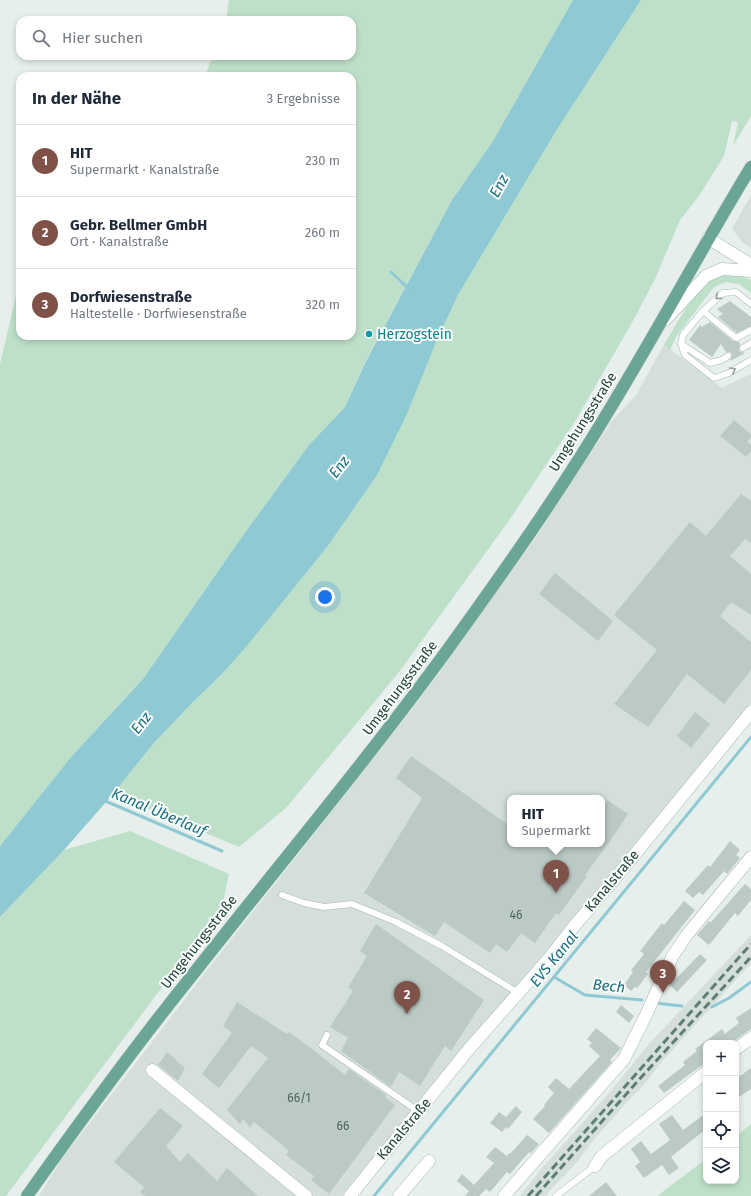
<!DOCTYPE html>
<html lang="de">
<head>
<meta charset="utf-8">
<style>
  :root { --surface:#fff; --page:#f6f6f7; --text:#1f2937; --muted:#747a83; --line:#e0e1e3; --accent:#7f5249 }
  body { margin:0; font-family:"Fira Sans",sans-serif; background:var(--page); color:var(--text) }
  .controls { position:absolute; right:12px; bottom:12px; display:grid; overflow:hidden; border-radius:8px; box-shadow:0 2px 6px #0003 }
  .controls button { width:36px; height:36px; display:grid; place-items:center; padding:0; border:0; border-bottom:1px solid var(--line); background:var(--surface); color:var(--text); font:20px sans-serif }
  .you { position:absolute; left:325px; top:597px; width:14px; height:14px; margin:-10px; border:3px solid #fff; border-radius:50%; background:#1a73e8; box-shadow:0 0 0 6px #1a73e833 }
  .badge { display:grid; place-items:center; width:26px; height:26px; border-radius:50%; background:var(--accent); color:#fff; font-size:13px; font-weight:700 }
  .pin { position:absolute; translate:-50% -33px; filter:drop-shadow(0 1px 2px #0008) }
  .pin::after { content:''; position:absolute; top:21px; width:14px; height:12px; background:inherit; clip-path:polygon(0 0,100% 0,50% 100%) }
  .popup { position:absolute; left:507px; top:795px; width:98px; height:52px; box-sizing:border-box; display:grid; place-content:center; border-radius:8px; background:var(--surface); filter:drop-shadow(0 1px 3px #0005); font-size:13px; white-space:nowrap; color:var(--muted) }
  .popup b { font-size:15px; color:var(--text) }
  .popup::after { content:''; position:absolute; left:50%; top:100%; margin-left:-8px; border:8px solid transparent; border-top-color:var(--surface) }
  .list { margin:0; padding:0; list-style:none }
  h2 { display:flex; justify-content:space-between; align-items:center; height:52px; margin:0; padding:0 16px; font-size:17px }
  h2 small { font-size:13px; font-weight:400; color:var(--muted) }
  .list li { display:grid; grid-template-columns:26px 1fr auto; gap:12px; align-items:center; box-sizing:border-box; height:72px; padding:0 16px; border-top:1px solid var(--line) }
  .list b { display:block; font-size:15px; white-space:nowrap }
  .list p { margin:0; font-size:13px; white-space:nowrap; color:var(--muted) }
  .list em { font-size:13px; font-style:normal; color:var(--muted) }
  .icon { flex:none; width:22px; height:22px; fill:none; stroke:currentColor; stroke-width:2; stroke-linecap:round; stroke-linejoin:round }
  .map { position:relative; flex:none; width:751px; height:1196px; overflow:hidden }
  .search { position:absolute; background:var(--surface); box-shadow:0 2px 6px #0003; left:16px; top:16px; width:340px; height:44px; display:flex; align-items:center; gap:10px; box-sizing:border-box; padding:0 14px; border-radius:12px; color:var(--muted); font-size:15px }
  .panel { position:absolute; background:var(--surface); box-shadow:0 2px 6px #0003; left:16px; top:72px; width:340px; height:268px; border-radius:12px }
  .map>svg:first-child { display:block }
  .built { fill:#d4dfda; fill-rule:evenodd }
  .green { fill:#bfe0c8 }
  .water { fill:#8ec9d4 }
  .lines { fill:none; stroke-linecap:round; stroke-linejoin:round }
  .stream { stroke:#8ec9d4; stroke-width:3 }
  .building { fill:#bbcac4 }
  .service-casing { stroke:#a8b8b2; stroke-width:7 }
  .minor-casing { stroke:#a8b8b2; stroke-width:13 }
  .secondary-casing { stroke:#a4bbb3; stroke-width:13 }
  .primary-casing { stroke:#c2cac8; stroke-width:13 }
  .service { stroke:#fff; stroke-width:6 }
  .minor { stroke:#fff; stroke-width:12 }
  .secondary { stroke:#fff; stroke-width:12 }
  .primary { stroke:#6aa596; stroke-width:12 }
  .rail { stroke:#5f7d75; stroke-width:3; stroke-dasharray:8 4; stroke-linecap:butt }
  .oneway { stroke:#92a09c }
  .culture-dot { fill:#0f9aa8; stroke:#f7fbf9; stroke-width:1.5 }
  .labels { text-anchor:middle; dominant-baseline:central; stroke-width:4; stroke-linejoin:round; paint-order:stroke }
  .number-label { font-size:12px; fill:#4a645c }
  .culture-label { font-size:14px; fill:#0d838f; stroke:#f7fbf9; text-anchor:start }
  .street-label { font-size:14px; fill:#24423a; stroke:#f7fbf9 }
  .water-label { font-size:15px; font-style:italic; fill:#1c6f80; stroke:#f7fbf9 }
</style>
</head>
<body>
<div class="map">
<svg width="751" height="1196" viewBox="0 0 751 1196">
  <rect width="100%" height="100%" fill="#e6efeb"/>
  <path class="built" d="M751,195V248L743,243L732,229Z
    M664,345L722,388L751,374V703L435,1087L342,1196H39L61,1160L211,965L406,717L440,672L536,537L611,422L636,395ZM510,798H602V844H510Z
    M751,935V963L659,1065L643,1086L625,1104L591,1143L578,1161L545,1196H520L542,1168L610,1092L648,1045Z"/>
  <path class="green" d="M229,0H573L493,141L452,200L365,362L345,407L309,445L244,534L143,679L71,757L0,846V364L20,279V336H352V76H205L213,56H352V20H226Z
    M641,0H751V116L733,146L738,122L732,121L724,156L699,196L680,220L655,279L633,321L574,423L508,522L399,672L352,729L286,808L239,847L141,806L117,789L153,744L192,703L221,675L327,547L436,342L458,295L556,131Z
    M733,274L742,276L751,280V293L739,284L726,282L714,287L676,337L670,350L664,345C673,330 695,289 709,280C716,276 725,275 733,274Z
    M130,831L229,874L222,907L6,1196H0V917L64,850Z
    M751,1124V1196H657L706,1159V1181H736V1136Z"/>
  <path class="water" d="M573,0H641L556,131L458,295L436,342L407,414L377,475L327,547L246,647L221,675L192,703L153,744L113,794L64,850L0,917V846L71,757L143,679L244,534L309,445L345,407L365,363L452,200L493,141Z"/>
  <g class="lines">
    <path class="stream" d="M391,272L409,289
      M103,800L222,851
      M554,977L585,995L642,1000
      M655,1003L682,1006
      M712,1007L729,998L751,982
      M374,1196L751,737"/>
  </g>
  <path class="building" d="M730,301L751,317V326L737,333L718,317L723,314L717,309Z
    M710,322L733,341L739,342L740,344L739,350L741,352L745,353L730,361L732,354L730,352H726L721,344L712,357L689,340L700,325L702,327Z
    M734,420L751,434V437L747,442L751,445V451L746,457L720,436Z
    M741,494L751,501V543L745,539L730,556L751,574V615L731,602L720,616L751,642V670L724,704L687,674L648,727L614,704L657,650L614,615L690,522L706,536Z
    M555,573L613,621L598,641L539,594Z
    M695,712L710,724L691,748L677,736Z
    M411,756L510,826V844H602V807L607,800L628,814L615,834L585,875L587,876L559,915L556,913L535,943L521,933L507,952L496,944L490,953L444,922L435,936L364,893L422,798L396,778Z
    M730,841L740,850L736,855L740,858L727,874L724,871L703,895L699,892L693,898L685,891L708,865L710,867Z
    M745,884L751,889V900L738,916L735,913L709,945L697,935L709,921L711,922Z
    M684,901L695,910L646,972L648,974L637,988L635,987L631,991L624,985L633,972L631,970L644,954L640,951L662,923L664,925Z
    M376,924L484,1000L451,1051L445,1046L420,1086L399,1072L391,1087L341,1051L348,1038L330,1027L353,991L348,987L367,956L360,951Z
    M700,954L707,960L677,992L670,985Z
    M237,1002L287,1034L289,1032L312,1049L345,1075L349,1069L386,1095L385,1097L395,1105L329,1194L311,1180L314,1176L286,1155L289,1151L254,1122L250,1127L243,1119L240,1124L227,1110L268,1058L251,1046L219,1088L202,1074L232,1033L223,1026Z
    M621,1005L634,1016L629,1023L616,1012Z
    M751,1008V1029L731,1043H706V1064L705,1063L664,1093L658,1086L685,1065L683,1062L697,1051L695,1049L722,1029L725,1034L739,1023L736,1018Z
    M596,1028L621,1048L610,1060L612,1062L549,1133L533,1119L545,1106L544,1105L554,1093L548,1087L556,1078L569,1089L600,1056L589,1046L592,1043L587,1039Z
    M167,1052L185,1068L178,1081L158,1065Z
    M751,1068V1089L736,1099V1079Z
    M516,1106L522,1112L508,1129L506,1127L502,1132L490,1123L499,1112L506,1117Z
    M160,1108L183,1126L166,1146L180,1162L188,1153L217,1181L227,1168L258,1196H145L140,1192L144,1187L114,1162Z
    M706,1113V1129L671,1157L679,1168L669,1175L662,1165L644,1178L635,1166L640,1162L631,1149L641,1141L651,1154L670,1140L659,1124L672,1115L683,1130Z
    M527,1135L539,1144L531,1153L529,1152L510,1174L507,1172L490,1192L486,1189L479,1196H465L469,1191L457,1181L462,1174L474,1185L494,1163L486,1157L495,1147L507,1156L509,1153L510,1154Z
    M606,1182L617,1196H589Z"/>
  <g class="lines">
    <defs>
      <path id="service" d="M751,304L736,292L723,293L703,311L683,335L681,344L685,355L714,378L729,373L751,360
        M703,311L736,338L751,330
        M681,344L710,363L722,360L728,356
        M743,348L751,343
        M282,895L304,903L324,907L352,904L396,922L442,946L518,993
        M327,1035L322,1045L418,1111
        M556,1196L595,1166"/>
      <path id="minor" d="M736,1049L751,1038
        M152,1070L306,1196
        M595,1166L602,1156L706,1072
        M350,1196L469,1049L551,956L575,925L613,881L751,712
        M399,1196L429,1161
        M504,1196L624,1059L647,1013L672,957L686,936L751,857"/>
      <path id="secondary" d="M708,238L751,265
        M665,320L706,276L722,269L751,271"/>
      <path id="primary" d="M27,1196C81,1120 136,1045 194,973C279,865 367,760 448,649C505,570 561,491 611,407C659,328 703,246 751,167"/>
    </defs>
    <use href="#service" class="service-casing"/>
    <use href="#minor" class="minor-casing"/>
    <use href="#secondary" class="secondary-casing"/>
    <use href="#primary" class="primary-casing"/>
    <use href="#service" class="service"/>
    <use href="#minor" class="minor"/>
    <use href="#secondary" class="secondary"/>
    <use href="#primary" class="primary"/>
    <path class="rail" d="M528,1196L751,944
      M536,1196L636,1083L751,957"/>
  </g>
  <defs><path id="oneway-chevron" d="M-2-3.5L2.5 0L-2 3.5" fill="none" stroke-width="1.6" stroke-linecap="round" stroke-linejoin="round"/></defs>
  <g class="oneway">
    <use href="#oneway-chevron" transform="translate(718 297) rotate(138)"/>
    <use href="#oneway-chevron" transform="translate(733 370) rotate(-30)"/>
  </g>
  <circle class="culture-dot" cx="369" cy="334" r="4"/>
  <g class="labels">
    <g class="number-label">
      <text x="516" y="915">46</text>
      <text x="299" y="1098">66/1</text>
      <text x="343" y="1126">66</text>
    </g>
    <g class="culture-label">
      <text x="377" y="334">Herzogstein</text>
    </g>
    <g class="street-label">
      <text transform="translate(583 422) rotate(-58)">Umgehungsstraße</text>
      <text transform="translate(400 688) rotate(-53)">Umgehungsstraße</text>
      <text transform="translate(612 881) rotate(-50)">Kanalstraße</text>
      <text transform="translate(199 942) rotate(-52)">Umgehungsstraße</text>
      <text transform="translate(404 1129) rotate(-50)">Kanalstraße</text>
    </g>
    <g class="water-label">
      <text transform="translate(499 186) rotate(-61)">Enz</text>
      <text transform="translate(339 467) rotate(-52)">Enz</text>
      <text transform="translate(141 723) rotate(-52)">Enz</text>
      <text transform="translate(159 812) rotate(23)">Kanal Überlauf</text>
      <text transform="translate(554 959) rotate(-51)">EVS Kanal</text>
      <text transform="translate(609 986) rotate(6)">Bech</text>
    </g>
  </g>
</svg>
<div class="controls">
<button>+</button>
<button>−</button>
<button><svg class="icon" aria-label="locate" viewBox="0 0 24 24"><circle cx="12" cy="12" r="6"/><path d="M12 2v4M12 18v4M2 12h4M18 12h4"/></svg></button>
<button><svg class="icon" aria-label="layers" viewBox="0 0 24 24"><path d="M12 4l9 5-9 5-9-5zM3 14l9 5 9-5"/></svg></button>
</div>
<div class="you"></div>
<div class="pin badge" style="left:556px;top:893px">1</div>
<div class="popup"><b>HIT</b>Supermarkt</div>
<div class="pin badge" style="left:407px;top:1014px">2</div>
<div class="pin badge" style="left:663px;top:993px">3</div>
<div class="search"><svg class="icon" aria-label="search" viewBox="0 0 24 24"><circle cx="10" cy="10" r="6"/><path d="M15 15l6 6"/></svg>Hier suchen</div>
<section class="panel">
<h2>In der Nähe<small>3 Ergebnisse</small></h2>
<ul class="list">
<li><span class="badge">1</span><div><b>HIT</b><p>Supermarkt · Kanalstraße</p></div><em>230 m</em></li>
<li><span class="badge">2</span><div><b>Gebr. Bellmer GmbH</b><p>Ort · Kanalstraße</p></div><em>260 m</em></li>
<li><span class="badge">3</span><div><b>Dorfwiesenstraße</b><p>Haltestelle · Dorfwiesenstraße</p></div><em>320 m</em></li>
</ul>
</section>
</div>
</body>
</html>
